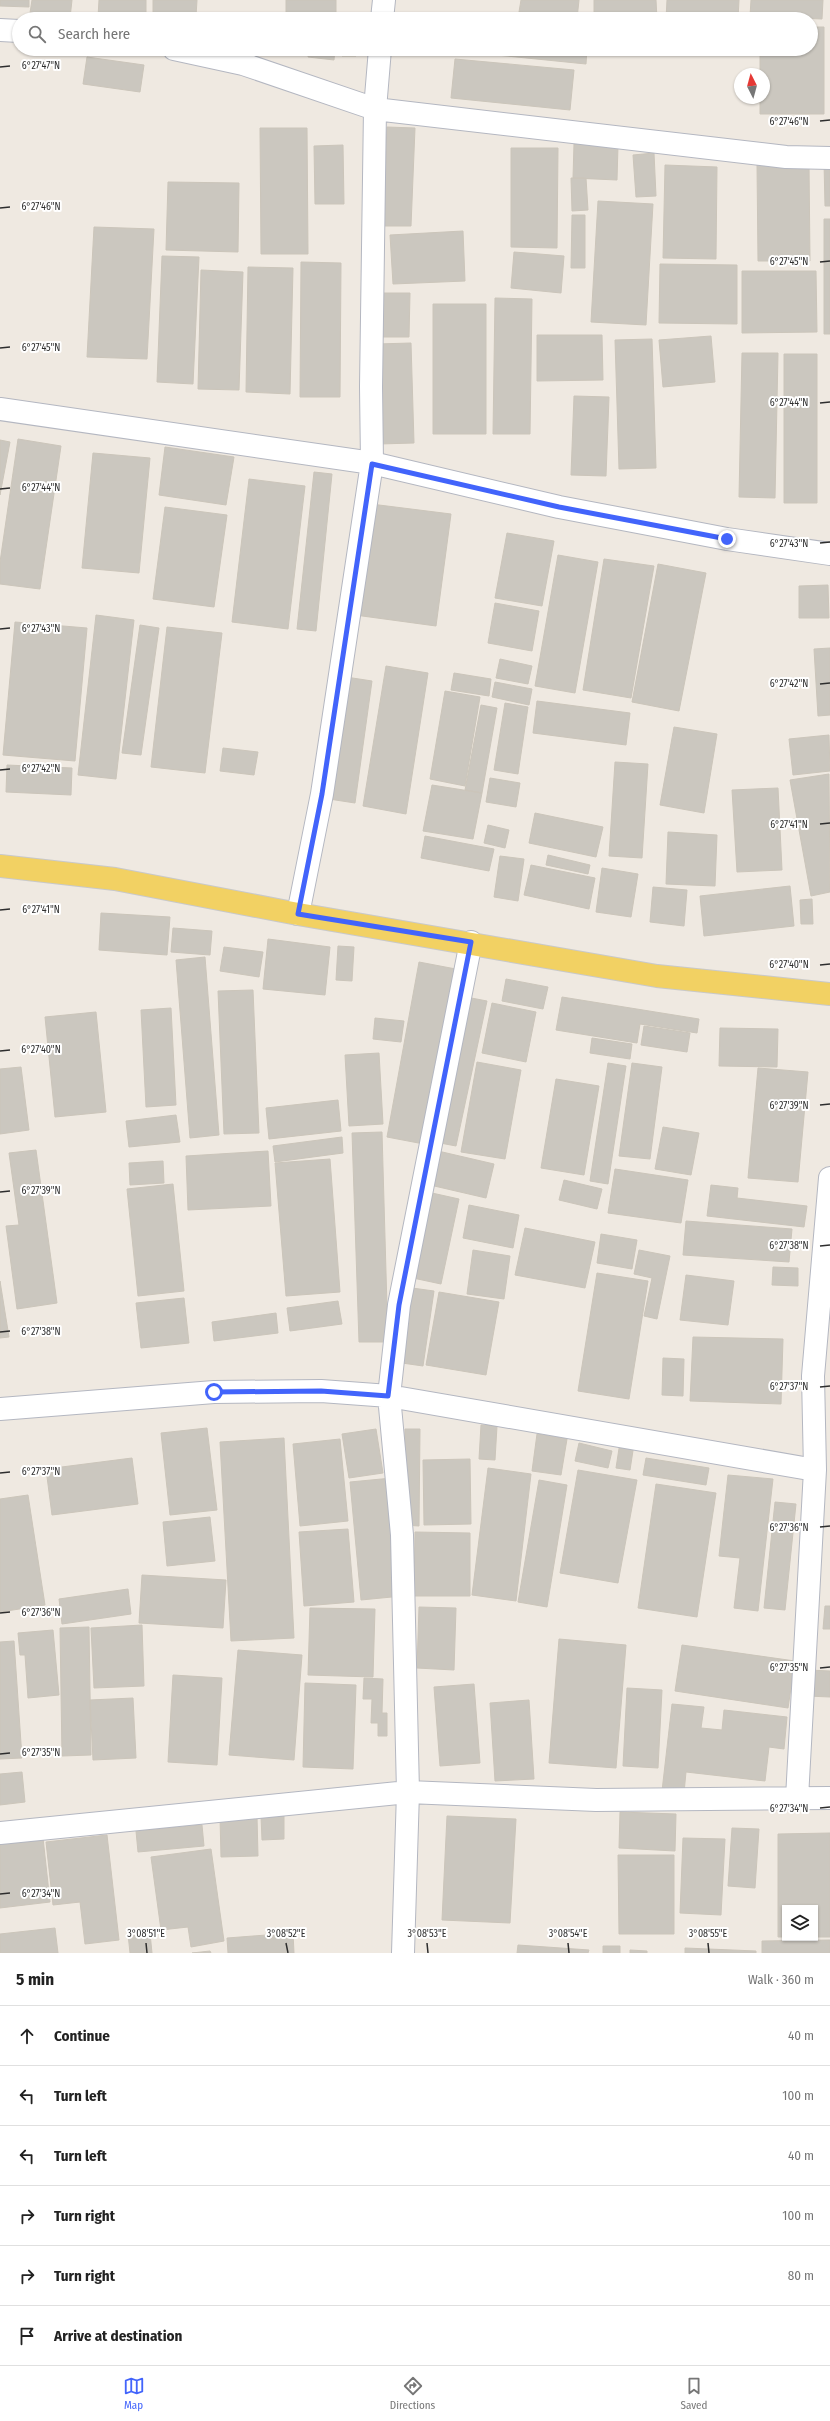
<!DOCTYPE html>
<html lang="en">
<head>
<meta charset="utf-8">
<style>
  :root { --surface:#fff; --page:#f2f2f2; --text:#222; --muted:#767676; --line:#e0e0e0; --accent:#4264fb }
  body { margin:0; font-family:"Fira Sans Condensed",sans-serif; background:var(--page); color:var(--text) }
  .controls { position:absolute; right:12px; bottom:12px; display:grid; overflow:hidden; border-radius:0px; box-shadow:0 1px 3px #0004 }
  .controls button { width:36px; height:36px; display:grid; place-items:center; padding:0; border:0; border-bottom:1px solid var(--line); background:var(--surface); color:var(--text); font:20px sans-serif }
  .compass { position:absolute; left:734px; top:68px; width:36px; height:36px; border-radius:50%; background:var(--surface); box-shadow:0 1px 3px #0004; rotate:354deg }
  .stop { position:absolute; width:12px; height:12px; margin:-9px; border:3px solid #4264fb; border-radius:50%; background:#fff }
  .stop.end { background:#4264fb; border-color:#fff; box-shadow:0 1px 4px #0008 }
  .list { margin:0; padding:0; list-style:none }
  h2 { display:flex; justify-content:space-between; align-items:center; height:52px; margin:0; padding:0 16px; font-size:17px }
  h2 small { font-size:13px; font-weight:400; color:var(--muted) }
  .list li { display:grid; grid-template-columns:26px 1fr auto; gap:12px; align-items:center; box-sizing:border-box; height:60px; padding:0 16px; border-top:1px solid var(--line) }
  .list b { display:block; font-size:15px; white-space:nowrap }
  .list em { font-size:13px; font-style:normal; color:var(--muted) }
  .icon { flex:none; width:22px; height:22px; fill:none; stroke:currentColor; stroke-width:2; stroke-linecap:round; stroke-linejoin:round }
  .map { position:relative; flex:none; width:830px; height:1953px; overflow:hidden }
  .search { position:absolute; background:var(--surface); box-shadow:0 1px 3px #0004; left:12px; right:12px; top:12px; height:44px; display:flex; align-items:center; gap:10px; box-sizing:border-box; padding:0 14px; border-radius:22px; color:var(--muted); font-size:15px }
  .sheet { height:412px; background:var(--surface) }
  nav { display:flex; justify-content:space-around; align-items:center; box-sizing:border-box; height:56px; border-top:1px solid var(--line); background:var(--surface); font-size:11px; color:var(--muted) }
  nav a { display:grid; justify-items:center; gap:2px }
  nav .on { color:var(--accent) }
  .map>svg:first-child { display:block }
  .building { fill:#cbc7bf; stroke:#cbc5ba }
  .lines { fill:none; stroke-linecap:round; stroke-linejoin:round }
  .minor-casing { stroke:#b4b7c1; stroke-width:24 }
  .major-casing { stroke:#c9c9c9; stroke-width:24 }
  .minor { stroke:#fff; stroke-width:22 }
  .major { stroke:#f2d163; stroke-width:22 }
  .route { stroke:#4264fb; stroke-width:5 }
  .ticks { fill:none; stroke:#2e2e2e; stroke-width:1.5 }
  .ticks-label { font-size:10px; text-anchor:middle; fill:#2e2e2e; stroke:#fff; stroke-width:4; stroke-linejoin:round; paint-order:stroke }
</style>
</head>
<body>
<div class="map">
<svg width="830" height="1953" viewBox="0 0 830 1953">
  <rect width="100%" height="100%" fill="#efe9e1"/>
  <path class="building" d="M0,0H29V7L0,6Z
    M32,0H72L70,18L30,13Z
    M99,0H146V19L98,17Z
    M153,0H197L196,16L153,14Z
    M286,0H336V18L286,19Z
    M521,0H579L577,19L519,12Z
    M594,0H656L657,19H594Z
    M667,0H739L738,19H666Z
    M751,0H823L822,19L750,16Z
    M439,14L493,19H439Z
    M811,27H824V114H760V98H764V74H760V49H811Z
    M309,49H335L334,60L308,57Z
    M342,49H356V56H342Z
    M437,49H587L586,64Z
    M87,57L144,65L140,92L83,84Z
    M455,59L574,70L570,110L451,98Z
    M387,127L415,128L411,226H383Z
    M260,128H307L308,254H261Z
    M574,144L618,145L617,180L573,178Z
    M343,145L344,204H315L314,146Z
    M511,148H558L557,248L511,247Z
    M654,153L656,196L636,197L633,155Z
    M824,162H830V206H825Z
    M757,164H809L810,261H758Z
    M665,165L717,167L716,259L663,258Z
    M571,178H586L588,210L572,211Z
    M168,182L239,183L238,252L166,250Z
    M598,201L653,204L646,325L591,322Z
    M572,215H585V268H571Z
    M824,219H830V334H824Z
    M94,227L154,229L147,359L87,357Z
    M463,231L465,281L393,284L390,235Z
    M514,252L564,256L561,293L511,288Z
    M162,256L199,257L193,384L157,382Z
    M301,262L341,263L340,397H300Z
    M660,264L737,265V324L659,323Z
    M248,267L293,268L290,394L246,392Z
    M201,270L243,272L239,390L198,389Z
    M742,271H816L817,332L742,333Z
    M381,293H410L409,337H380Z
    M495,298L532,299L530,434H493Z
    M433,304H486V434H433Z
    M537,335H602L603,380L537,381Z
    M711,336L715,382L663,387L659,340Z
    M652,339L656,468L619,469L615,340Z
    M411,343L414,443L379,444L377,344Z
    M742,353H778L775,498L739,497Z
    M784,354H817V503H784Z
    M574,396L609,397L606,476L571,475Z
    M18,439L61,446L40,589L0,584V562Z
    M0,440L10,442L0,495Z
    M165,447L234,457L226,505L159,495Z
    M93,453L150,458L139,573L82,568Z
    M314,472L332,474L316,631L297,629Z
    M249,479L305,486L288,629L232,622Z
    M371,504L451,514L436,626L355,615Z
    M165,507L227,515L214,607L153,599Z
    M507,533L554,541L542,606L495,598Z
    M558,555L598,562L575,693L535,686Z
    M604,559L654,566L631,698L583,690Z
    M658,564L706,573L679,711L632,702Z
    M828,585L829,618H799V586Z
    M495,603L539,611L532,651L488,643Z
    M96,615L134,620L116,779L78,775Z
    M15,622L87,628L75,761L3,755Z
    M140,625L159,628L141,755L122,753Z
    M167,627L222,633L205,773L151,767Z
    M830,648V715L818,716L814,649Z
    M500,659L532,666L528,684L496,678Z
    M386,666L428,673L406,814L363,806Z
    M454,673L491,679L489,696L451,690Z
    M346,677L372,681L355,803L329,799Z
    M495,682L532,689L529,705L492,697Z
    M445,691L480,697L465,786L430,779Z
    M537,701L630,713L626,745L533,733Z
    M505,703L528,707L518,774L494,770Z
    M481,705L497,708L482,793L465,790Z
    M674,727L717,734L704,813L660,805Z
    M829,735L830,771L793,775L789,739Z
    M223,748L258,752L254,775L220,771Z
    M615,762L648,764L642,858L609,856Z
    M7,765L72,768L71,795L6,792Z
    M829,774L830,892L811,896L790,780Z
    M490,778L520,783L516,807L486,802Z
    M432,785L482,793L473,839L423,831Z
    M778,788L782,870L737,872L732,790Z
    M535,813L603,827L596,857L529,843Z
    M488,825L509,830L505,848L484,843Z
    M668,832L717,835L715,886L666,884Z
    M425,836L494,849L489,871L421,858Z
    M548,855L590,865L588,874L546,865Z
    M500,856L524,859L518,901L494,897Z
    M531,865L595,878L589,909L524,895Z
    M602,868L638,874L631,917L596,912Z
    M790,886L794,926L704,936L700,896Z
    M653,887L687,890L684,926L650,922Z
    M812,899L813,924H801L800,900Z
    M101,913L170,917L167,955L99,950Z
    M173,928L212,931L210,955L171,952Z
    M268,939L330,947L325,995L263,989Z
    M338,946L354,947L352,981L336,980Z
    M224,947L263,952L259,977L220,971Z
    M205,957L219,1135L190,1138L176,960Z
    M419,962L461,970L429,1145L387,1137Z
    M506,979L548,987L543,1009L502,1001Z
    M253,990L259,1133L224,1134L218,991Z
    M466,997L487,1001L456,1146L435,1142Z
    M562,997L699,1019L697,1033L640,1024L637,1043L556,1030Z
    M492,1003L536,1012L526,1062L482,1053Z
    M171,1008L176,1105L146,1107L141,1010Z
    M96,1012L106,1112L55,1117L45,1017Z
    M375,1018L404,1021L401,1042L373,1039Z
    M644,1026L690,1033L687,1052L641,1045Z
    M720,1028L778,1029L777,1067L719,1066Z
    M592,1038L632,1044L630,1059L590,1053Z
    M379,1053L383,1124L349,1126L345,1055Z
    M477,1062L521,1070L505,1159L461,1152Z
    M608,1063L626,1066L608,1184L590,1181Z
    M632,1063L662,1067L650,1159L619,1156Z
    M21,1067L29,1130L0,1134V1069Z
    M758,1068L808,1072L798,1182L748,1178Z
    M556,1079L599,1086L584,1175L541,1168Z
    M338,1100L341,1131L269,1139L266,1108Z
    M176,1115L180,1142L129,1147L126,1121Z
    M663,1127L699,1133L691,1175L655,1169Z
    M382,1132L388,1342H359L352,1133Z
    M342,1137L343,1153L275,1162L273,1146Z
    M36,1150L57,1303L17,1309L6,1226L19,1225L9,1153Z
    M268,1151L271,1206L188,1210L186,1156Z
    M438,1151L494,1164L486,1198L430,1185Z
    M330,1159L340,1292L286,1296L275,1163Z
    M163,1161L164,1183L130,1185L129,1163Z
    M615,1169L688,1180L681,1223L608,1213Z
    M564,1180L602,1189L597,1209L559,1200Z
    M173,1184L184,1291L138,1296L127,1189Z
    M711,1185L738,1188L737,1198L807,1206L804,1227L707,1216Z
    M432,1193L459,1199L441,1284L413,1278Z
    M469,1205L519,1215L513,1248L463,1238Z
    M686,1221L792,1229L789,1262L683,1255Z
    M525,1228L595,1242L585,1288L515,1275Z
    M601,1234L637,1240L632,1269L597,1263Z
    M473,1250L510,1256L504,1299L467,1294Z
    M639,1250L670,1256L657,1319L644,1316L652,1278L634,1274Z
    M773,1267L798,1268V1286L772,1285Z
    M597,1273L648,1281L629,1399L578,1391Z
    M686,1275L734,1281L728,1325L680,1320Z
    M0,1281L9,1337L0,1338Z
    M412,1288L434,1291L423,1366L402,1363Z
    M439,1292L499,1302L486,1375L426,1365Z
    M184,1298L189,1343L141,1348L136,1303Z
    M338,1301L342,1324L290,1331L287,1308Z
    M276,1313L278,1333L214,1341L212,1322Z
    M693,1337L783,1339L781,1404L690,1401Z
    M663,1358L684,1359L683,1396L662,1395Z
    M481,1425L497,1426L495,1460L479,1459Z
    M207,1428L217,1510L170,1515L161,1433Z
    M376,1429L383,1473L349,1478L342,1434Z
    M405,1429H420L419,1526L404,1525Z
    M537,1434L567,1439L561,1475L532,1471Z
    M284,1438L294,1638L231,1641L220,1442Z
    M340,1439L348,1521L300,1526L293,1444Z
    M620,1442L634,1444L630,1470L616,1468Z
    M579,1443L612,1451L608,1468L575,1461Z
    M132,1458L138,1504L52,1515L46,1469Z
    M646,1458L709,1468L706,1485L643,1475Z
    M470,1459L471,1524L424,1525L423,1460Z
    M488,1468L531,1474L516,1601L472,1595Z
    M578,1470L637,1480L618,1583L560,1573Z
    M728,1475L773,1479L758,1611L734,1608L740,1558L719,1556Z
    M392,1478L402,1596L361,1600L350,1482Z
    M539,1480L567,1485L547,1607L518,1602Z
    M656,1484L716,1493L697,1617L638,1608Z
    M28,1495L45,1605L0,1612V1499Z
    M775,1502L796,1504L785,1610L764,1608Z
    M210,1517L215,1561L167,1566L163,1522Z
    M348,1529L354,1602L304,1606L299,1532Z
    M415,1532L470,1533V1596H414Z
    M142,1575L226,1580L223,1628L139,1623Z
    M128,1589L131,1614L62,1624L59,1599Z
    M825,1606H830V1629H823Z
    M419,1607L456,1608L454,1670L417,1668Z
    M310,1608L375,1609L373,1677L308,1675Z
    M142,1625L144,1686L94,1688L91,1628Z
    M89,1627L91,1755L62,1756L60,1628Z
    M53,1630L59,1695L28,1698L25,1655H20L18,1633Z
    M559,1639L626,1645L616,1768L549,1763Z
    M14,1641L22,1758L0,1759V1642Z
    M682,1645L795,1661L788,1708L675,1691Z
    M238,1650L302,1655L294,1760L229,1755Z
    M809,1670L830,1671V1697L807,1696Z
    M173,1675L222,1678L217,1765L168,1762Z
    M364,1678L383,1679L382,1713H387V1736H378V1723H371L372,1699H363Z
    M305,1683L356,1685L353,1769L303,1767Z
    M474,1684L480,1763L440,1766L434,1687Z
    M627,1688L662,1690L658,1768L623,1766Z
    M133,1698L136,1758L93,1760L90,1700Z
    M529,1700L534,1779L495,1781L490,1703Z
    M672,1704L704,1707L701,1728L722,1730L724,1710L787,1717L784,1749L769,1747L765,1781L686,1772L684,1793L662,1791Z
    M22,1772L25,1802L0,1805V1774Z
    M620,1812L676,1814L675,1851L619,1848Z
    M284,1815V1839L262,1840L261,1816Z
    M447,1816L516,1819L510,1923L442,1920Z
    M220,1817H257L258,1856L221,1857Z
    M202,1825L204,1846L138,1852L136,1831Z
    M732,1828L759,1829L755,1888L728,1886Z
    M830,1833V1937H815V1908H785V1937H778V1834Z
    M107,1835L119,1940L85,1944L80,1902L53,1905L46,1842Z
    M43,1838L50,1902L0,1908V1843Z
    M683,1838L725,1839L721,1915L680,1913Z
    M211,1849L224,1941L191,1947L188,1927L161,1930L151,1857Z
    M618,1855H674V1934H619Z
    M55,1928L58,1953H0V1934Z
    M150,1933L152,1953H130L128,1934Z
    M293,1933L294,1953H228L227,1938Z
    M830,1940V1953H762V1941Z
    M518,1945L589,1950L588,1953H517Z
    M603,1946H620V1953H603Z
    M685,1948L756,1951V1953H685Z
    M630,1950L647,1951V1953H630Z
    M210,1951L211,1953H192Z"/>
  <g class="lines">
    <defs>
      <path id="minor" d="M382,19L384,0
        M0,30L19,31
        M174,49L243,64L375,109L786,157L830,158
        M0,409L372,463L559,507L727,539L830,554
        M298,914L322,794L372,463L371,387L375,109L380,49
        M0,1409L214,1392L321,1391L389,1396L815,1470
        M797,1798L815,1470L813,1376L830,1178
        M0,1833L408,1792L596,1800L830,1798
        M403,1953L408,1792L402,1535L389,1396L399,1305L471,942"/>
      <path id="major" d="M0,866L115,879L298,914L657,976L830,994"/>
    </defs>
    <use href="#minor" class="minor-casing"/>
    <use href="#major" class="major-casing"/>
    <use href="#minor" class="minor"/>
    <use href="#major" class="major"/>
  </g>
  <g class="lines">
    <path class="route" d="M214,1392L321,1391L388,1396L399,1305L471,942L298,914L322,794L372,464L559,507L727,539"/>
  </g>
  <path class="ticks" d="M0,67L10,66M820,121L830,120M0,208L10,207M820,262L830,261M0,348L10,347M820,403L830,402M0,489L10,488M820,543L830,542M0,629L10,628M820,684L830,683M0,770L10,769M820,824L830,823M0,910L10,909M820,965L830,964M0,1051L10,1050M820,1105L830,1104M0,1192L10,1191M820,1246L830,1245M0,1332L10,1331M820,1387L830,1386M0,1473L10,1472M820,1527L830,1526M0,1613L10,1612M820,1668L830,1667M0,1754L10,1753M820,1808L830,1807M0,1894L10,1893M146,1943L147,1953M286,1943L288,1953M427,1943L428,1953M568,1943L569,1953M708,1943L709,1953"/>
  <g class="ticks-label">
    <text x="41" y="69">6°27'47"N</text>
    <text x="789" y="125">6°27'46"N</text>
    <text x="41" y="210">6°27'46"N</text>
    <text x="789" y="265">6°27'45"N</text>
    <text x="41" y="351">6°27'45"N</text>
    <text x="789" y="406">6°27'44"N</text>
    <text x="41" y="491">6°27'44"N</text>
    <text x="789" y="547">6°27'43"N</text>
    <text x="41" y="632">6°27'43"N</text>
    <text x="789" y="687">6°27'42"N</text>
    <text x="41" y="772">6°27'42"N</text>
    <text x="789" y="828">6°27'41"N</text>
    <text x="41" y="913">6°27'41"N</text>
    <text x="789" y="968">6°27'40"N</text>
    <text x="41" y="1053">6°27'40"N</text>
    <text x="789" y="1109">6°27'39"N</text>
    <text x="41" y="1194">6°27'39"N</text>
    <text x="789" y="1249">6°27'38"N</text>
    <text x="41" y="1335">6°27'38"N</text>
    <text x="789" y="1390">6°27'37"N</text>
    <text x="41" y="1475">6°27'37"N</text>
    <text x="789" y="1531">6°27'36"N</text>
    <text x="41" y="1616">6°27'36"N</text>
    <text x="789" y="1671">6°27'35"N</text>
    <text x="41" y="1756">6°27'35"N</text>
    <text x="789" y="1812">6°27'34"N</text>
    <text x="41" y="1897">6°27'34"N</text>
    <text x="146" y="1937">3°08'51"E</text>
    <text x="286" y="1937">3°08'52"E</text>
    <text x="427" y="1937">3°08'53"E</text>
    <text x="568" y="1937">3°08'54"E</text>
    <text x="708" y="1937">3°08'55"E</text>
  </g>
</svg>
<div class="controls">
<button><svg class="icon" aria-label="layers" viewBox="0 0 24 24"><path d="M12 4l9 5-9 5-9-5zM3 14l9 5 9-5"/></svg></button>
</div>
<svg class="compass" viewBox="-18 -18 36 36"><path d="M0-13l5 13h-10z" fill="#e53935"/><path d="M0 13l5-13h-10z" fill="#767676"/></svg>
<div class="stop" style="left:214px;top:1392px"></div>
<div class="stop end" style="left:727px;top:539px"></div>
<div class="search"><svg class="icon" aria-label="search" viewBox="0 0 24 24"><circle cx="10" cy="10" r="6"/><path d="M15 15l6 6"/></svg>Search here</div>
</div>
<section class="sheet">
<h2>5 min<small>Walk · 360 m</small></h2>
<ul class="list">
<li><svg class="icon" aria-label="ahead" viewBox="0 0 24 24"><path d="M12 20V5M6 11l6-6 6 6"/></svg><div><b>Continue</b></div><em>40 m</em></li>
<li><svg class="icon" aria-label="left" viewBox="0 0 24 24"><path d="M17 20v-9H6M10 6l-5 5 5 5"/></svg><div><b>Turn left</b></div><em>100 m</em></li>
<li><svg class="icon" aria-label="left" viewBox="0 0 24 24"><path d="M17 20v-9H6M10 6l-5 5 5 5"/></svg><div><b>Turn left</b></div><em>40 m</em></li>
<li><svg class="icon" aria-label="right" viewBox="0 0 24 24"><path d="M7 20v-9h11M14 6l5 5-5 5"/></svg><div><b>Turn right</b></div><em>100 m</em></li>
<li><svg class="icon" aria-label="right" viewBox="0 0 24 24"><path d="M7 20v-9h11M14 6l5 5-5 5"/></svg><div><b>Turn right</b></div><em>80 m</em></li>
<li><svg class="icon" aria-label="arrive" viewBox="0 0 24 24"><path d="M6 21V4h12l-3 4 3 4H6"/></svg><div><b>Arrive at destination</b></div></li>
</ul>
</section>
<nav>
<a class="on"><svg class="icon" aria-label="map" viewBox="0 0 24 24"><path d="M3 6l6-2 6 2 6-2v14l-6 2-6-2-6 2zM9 4v14M15 6v14"/></svg>Map</a>
<a><svg class="icon" aria-label="directions" viewBox="0 0 24 24"><path d="M12 3l9 9-9 9-9-9zM9 14v-3h6M13 9l2 2-2 2"/></svg>Directions</a>
<a><svg class="icon" aria-label="saved" viewBox="0 0 24 24"><path d="M7 4h10v16l-5-4-5 4z"/></svg>Saved</a>
</nav>
</body>
</html>
